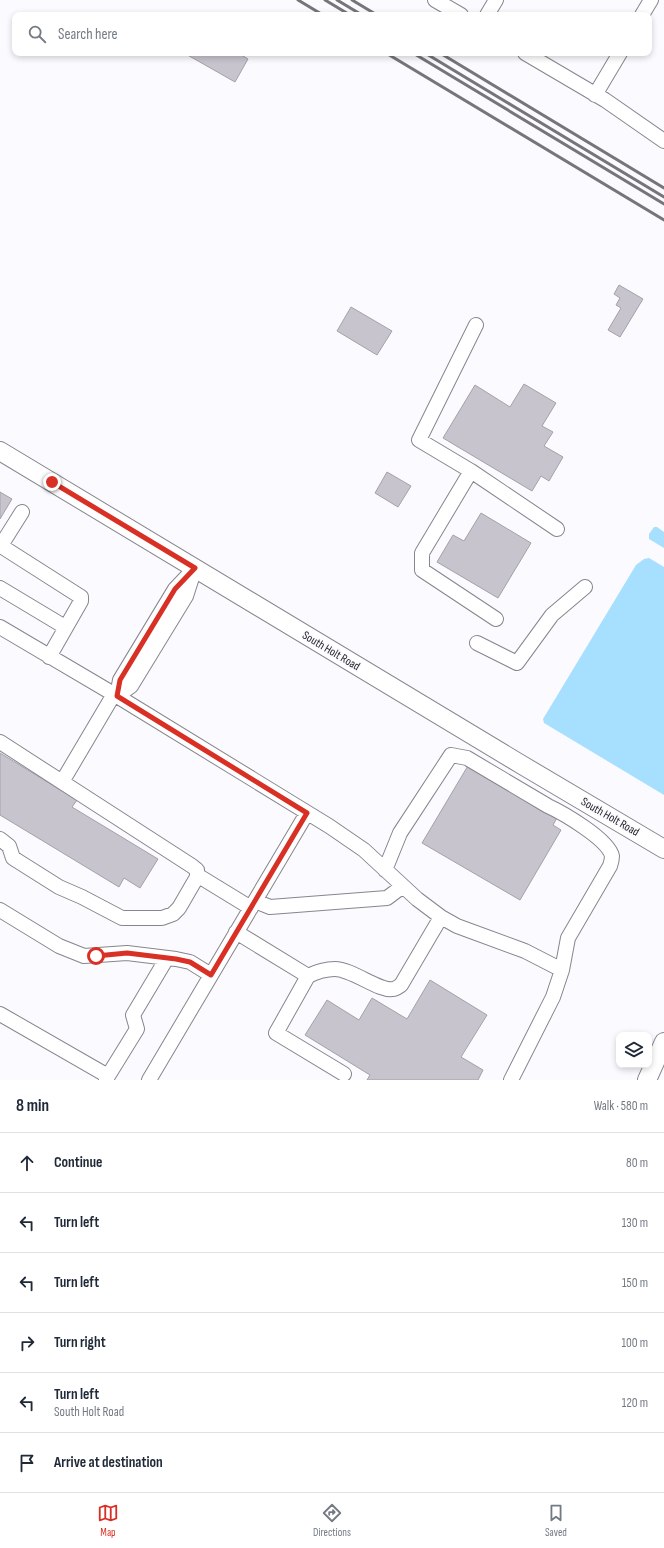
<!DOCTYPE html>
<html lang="en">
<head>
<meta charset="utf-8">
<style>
  :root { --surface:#fff; --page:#f6f6f7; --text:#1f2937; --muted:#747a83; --line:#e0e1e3; --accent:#d93025 }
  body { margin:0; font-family:"Sofia Sans Condensed",sans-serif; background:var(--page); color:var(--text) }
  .controls { position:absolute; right:12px; bottom:12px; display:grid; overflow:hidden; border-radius:8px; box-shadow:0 2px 6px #0003 }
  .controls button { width:36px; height:36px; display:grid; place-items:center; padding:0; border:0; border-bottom:1px solid var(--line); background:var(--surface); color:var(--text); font:20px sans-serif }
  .stop { position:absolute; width:12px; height:12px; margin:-9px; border:3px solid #d93025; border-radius:50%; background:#fff }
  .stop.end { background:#d93025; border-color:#fff; box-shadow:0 1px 4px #0008 }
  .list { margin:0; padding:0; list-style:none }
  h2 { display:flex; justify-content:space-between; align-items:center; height:52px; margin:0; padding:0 16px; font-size:17px }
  h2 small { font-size:13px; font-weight:400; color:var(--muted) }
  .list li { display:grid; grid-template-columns:26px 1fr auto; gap:12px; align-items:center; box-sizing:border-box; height:60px; padding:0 16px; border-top:1px solid var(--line) }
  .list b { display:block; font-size:15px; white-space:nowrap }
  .list p { margin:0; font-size:13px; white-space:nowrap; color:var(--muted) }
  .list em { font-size:13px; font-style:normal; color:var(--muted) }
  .icon { flex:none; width:22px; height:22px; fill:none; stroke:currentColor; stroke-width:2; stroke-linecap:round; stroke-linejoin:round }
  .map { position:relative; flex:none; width:664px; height:1080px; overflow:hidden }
  .search { position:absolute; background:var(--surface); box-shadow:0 2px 6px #0003; left:12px; right:12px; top:12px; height:44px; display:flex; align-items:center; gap:10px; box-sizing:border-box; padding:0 14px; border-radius:8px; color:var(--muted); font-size:15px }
  .sheet { height:412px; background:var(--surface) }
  nav { display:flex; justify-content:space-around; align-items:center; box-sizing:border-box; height:56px; border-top:1px solid var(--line); background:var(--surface); font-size:11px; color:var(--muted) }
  nav a { display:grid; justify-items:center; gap:2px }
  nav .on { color:var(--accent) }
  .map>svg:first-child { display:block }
  .water { fill:#a7dffe }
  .building { fill:#c7c4ce; stroke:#a3a1ab }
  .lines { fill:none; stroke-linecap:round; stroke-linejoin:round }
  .minor-casing { stroke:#87858e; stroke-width:16 }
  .major-casing { stroke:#87858e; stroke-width:20 }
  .minor { stroke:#fff; stroke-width:14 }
  .major { stroke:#fff; stroke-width:18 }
  .rail { stroke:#767579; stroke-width:3 }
  .route { stroke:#d93025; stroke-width:5 }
  .labels { text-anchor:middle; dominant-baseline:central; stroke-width:3.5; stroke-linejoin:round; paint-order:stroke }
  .street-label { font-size:12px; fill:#252428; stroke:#fbfafe }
</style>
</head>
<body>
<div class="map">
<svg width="664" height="1080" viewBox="0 0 664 1080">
  <rect width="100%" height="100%" fill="#fbfafe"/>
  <path class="water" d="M654,527H657L664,532V548L649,539V534Z
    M649,558L664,567V795L544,723L543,719L636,565L644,559Z"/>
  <path class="building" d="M184,53H238L248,59L235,82Z
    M619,285L643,299L620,337L608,330L621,308L616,305L620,298L614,294Z
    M351,307L392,331L377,355L337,331Z
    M524,384L556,403L542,426L553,432L544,446L563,457L549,481L541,476L532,491L443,438L475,385L510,407Z
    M387,472L411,486L398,507L375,493Z
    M0,492L12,499L0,519Z
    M481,513L531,543L498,598L437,562L453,535L464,541Z
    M0,753L77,800L72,807L158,859L140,888L124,878L119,887L0,815Z
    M469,764L558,816L553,825L561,830L520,900L422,843Z
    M430,980L487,1015L461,1057L483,1070L478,1080H367L370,1075L305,1035L327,1000L359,1020L372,998L407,1019Z"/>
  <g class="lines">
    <defs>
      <path id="minor" d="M435,0L461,15
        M487,15L496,0
        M642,15L651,0
        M525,53L605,100L664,141
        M595,95L620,53
        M476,325L419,440L471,471L422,553V570L496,619
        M471,471L557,529
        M1,546L81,597V601L49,657
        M0,547L22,512
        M195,568L186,596L131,686L117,696L120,680L175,589Z
        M0,588L65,627
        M0,627L117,696L329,826L364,850L417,899L441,917L457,926L525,951L562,970L553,997L511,1080
        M477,643L517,663L552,615L585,587
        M0,742L62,782
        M0,839L9,846L13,858L59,887L82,897L122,918H162L173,914L179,908L197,877V870L192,866L62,782L114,694
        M385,870L400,833L451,755L467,758L548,806C563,813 608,839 612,856C612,859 611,863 610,866L568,938L562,970
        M197,875L251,908
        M255,901L270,907L387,898L403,886
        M0,910L59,946L84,956L127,953L176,959L190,962L211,975
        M236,932L308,976L276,1033L344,1074
        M308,976C316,972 325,969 335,969C352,969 380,992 393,989C396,989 399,986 401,985L441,917
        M0,1014L108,1076L106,1080
        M108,1076L137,1029L133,1015L167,958
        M149,1080L307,813"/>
      <path id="major" d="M0,451L522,765L664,849
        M647,1080L664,1042"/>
    </defs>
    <use href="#minor" class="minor-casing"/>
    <use href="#major" class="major-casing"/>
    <use href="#minor" class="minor"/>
    <use href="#major" class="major"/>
    <path class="rail" d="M298,0L323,15
      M325,0L350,15
      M337,0L362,15
      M352,0L377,15
      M386,53L664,220
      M413,53L664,204
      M425,53L664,197
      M440,53L664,188"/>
  </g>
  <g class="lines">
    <path class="route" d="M52,482L195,568L175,589L120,680L117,696L307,813L211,975L190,962L176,959L127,953L96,956"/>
  </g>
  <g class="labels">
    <g class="street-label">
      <text transform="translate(331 651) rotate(31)">South Holt Road</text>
      <text transform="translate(610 817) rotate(30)">South Holt Road</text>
    </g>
  </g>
</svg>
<div class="controls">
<button><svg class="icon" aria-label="layers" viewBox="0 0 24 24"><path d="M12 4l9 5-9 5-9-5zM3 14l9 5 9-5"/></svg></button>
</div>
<div class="stop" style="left:96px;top:956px"></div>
<div class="stop end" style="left:52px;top:482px"></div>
<div class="search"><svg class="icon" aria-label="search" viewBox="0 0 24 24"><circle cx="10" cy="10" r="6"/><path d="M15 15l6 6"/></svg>Search here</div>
</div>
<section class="sheet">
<h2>8 min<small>Walk · 580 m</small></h2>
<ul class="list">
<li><svg class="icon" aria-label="ahead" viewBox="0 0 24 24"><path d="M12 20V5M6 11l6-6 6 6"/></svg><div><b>Continue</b></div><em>80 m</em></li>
<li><svg class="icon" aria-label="left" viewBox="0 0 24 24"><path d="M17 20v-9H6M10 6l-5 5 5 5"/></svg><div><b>Turn left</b></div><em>130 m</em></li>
<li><svg class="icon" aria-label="left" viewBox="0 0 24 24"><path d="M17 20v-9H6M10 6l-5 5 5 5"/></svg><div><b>Turn left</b></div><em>150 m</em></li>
<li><svg class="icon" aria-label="right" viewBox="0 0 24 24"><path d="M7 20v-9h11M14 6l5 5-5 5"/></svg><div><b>Turn right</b></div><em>100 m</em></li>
<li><svg class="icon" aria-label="left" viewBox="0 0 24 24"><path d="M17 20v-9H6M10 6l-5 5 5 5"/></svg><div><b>Turn left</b><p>South Holt Road</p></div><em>120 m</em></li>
<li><svg class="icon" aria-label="arrive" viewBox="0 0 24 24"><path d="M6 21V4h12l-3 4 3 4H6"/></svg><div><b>Arrive at destination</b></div></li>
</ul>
</section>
<nav>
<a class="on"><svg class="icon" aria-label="map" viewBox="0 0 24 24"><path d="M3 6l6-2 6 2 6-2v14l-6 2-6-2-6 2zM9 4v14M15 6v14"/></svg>Map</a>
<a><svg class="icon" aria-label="directions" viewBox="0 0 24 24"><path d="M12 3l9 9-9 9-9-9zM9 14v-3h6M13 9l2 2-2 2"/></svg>Directions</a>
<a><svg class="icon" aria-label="saved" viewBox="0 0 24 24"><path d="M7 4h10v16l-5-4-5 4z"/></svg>Saved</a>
</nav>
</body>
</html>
